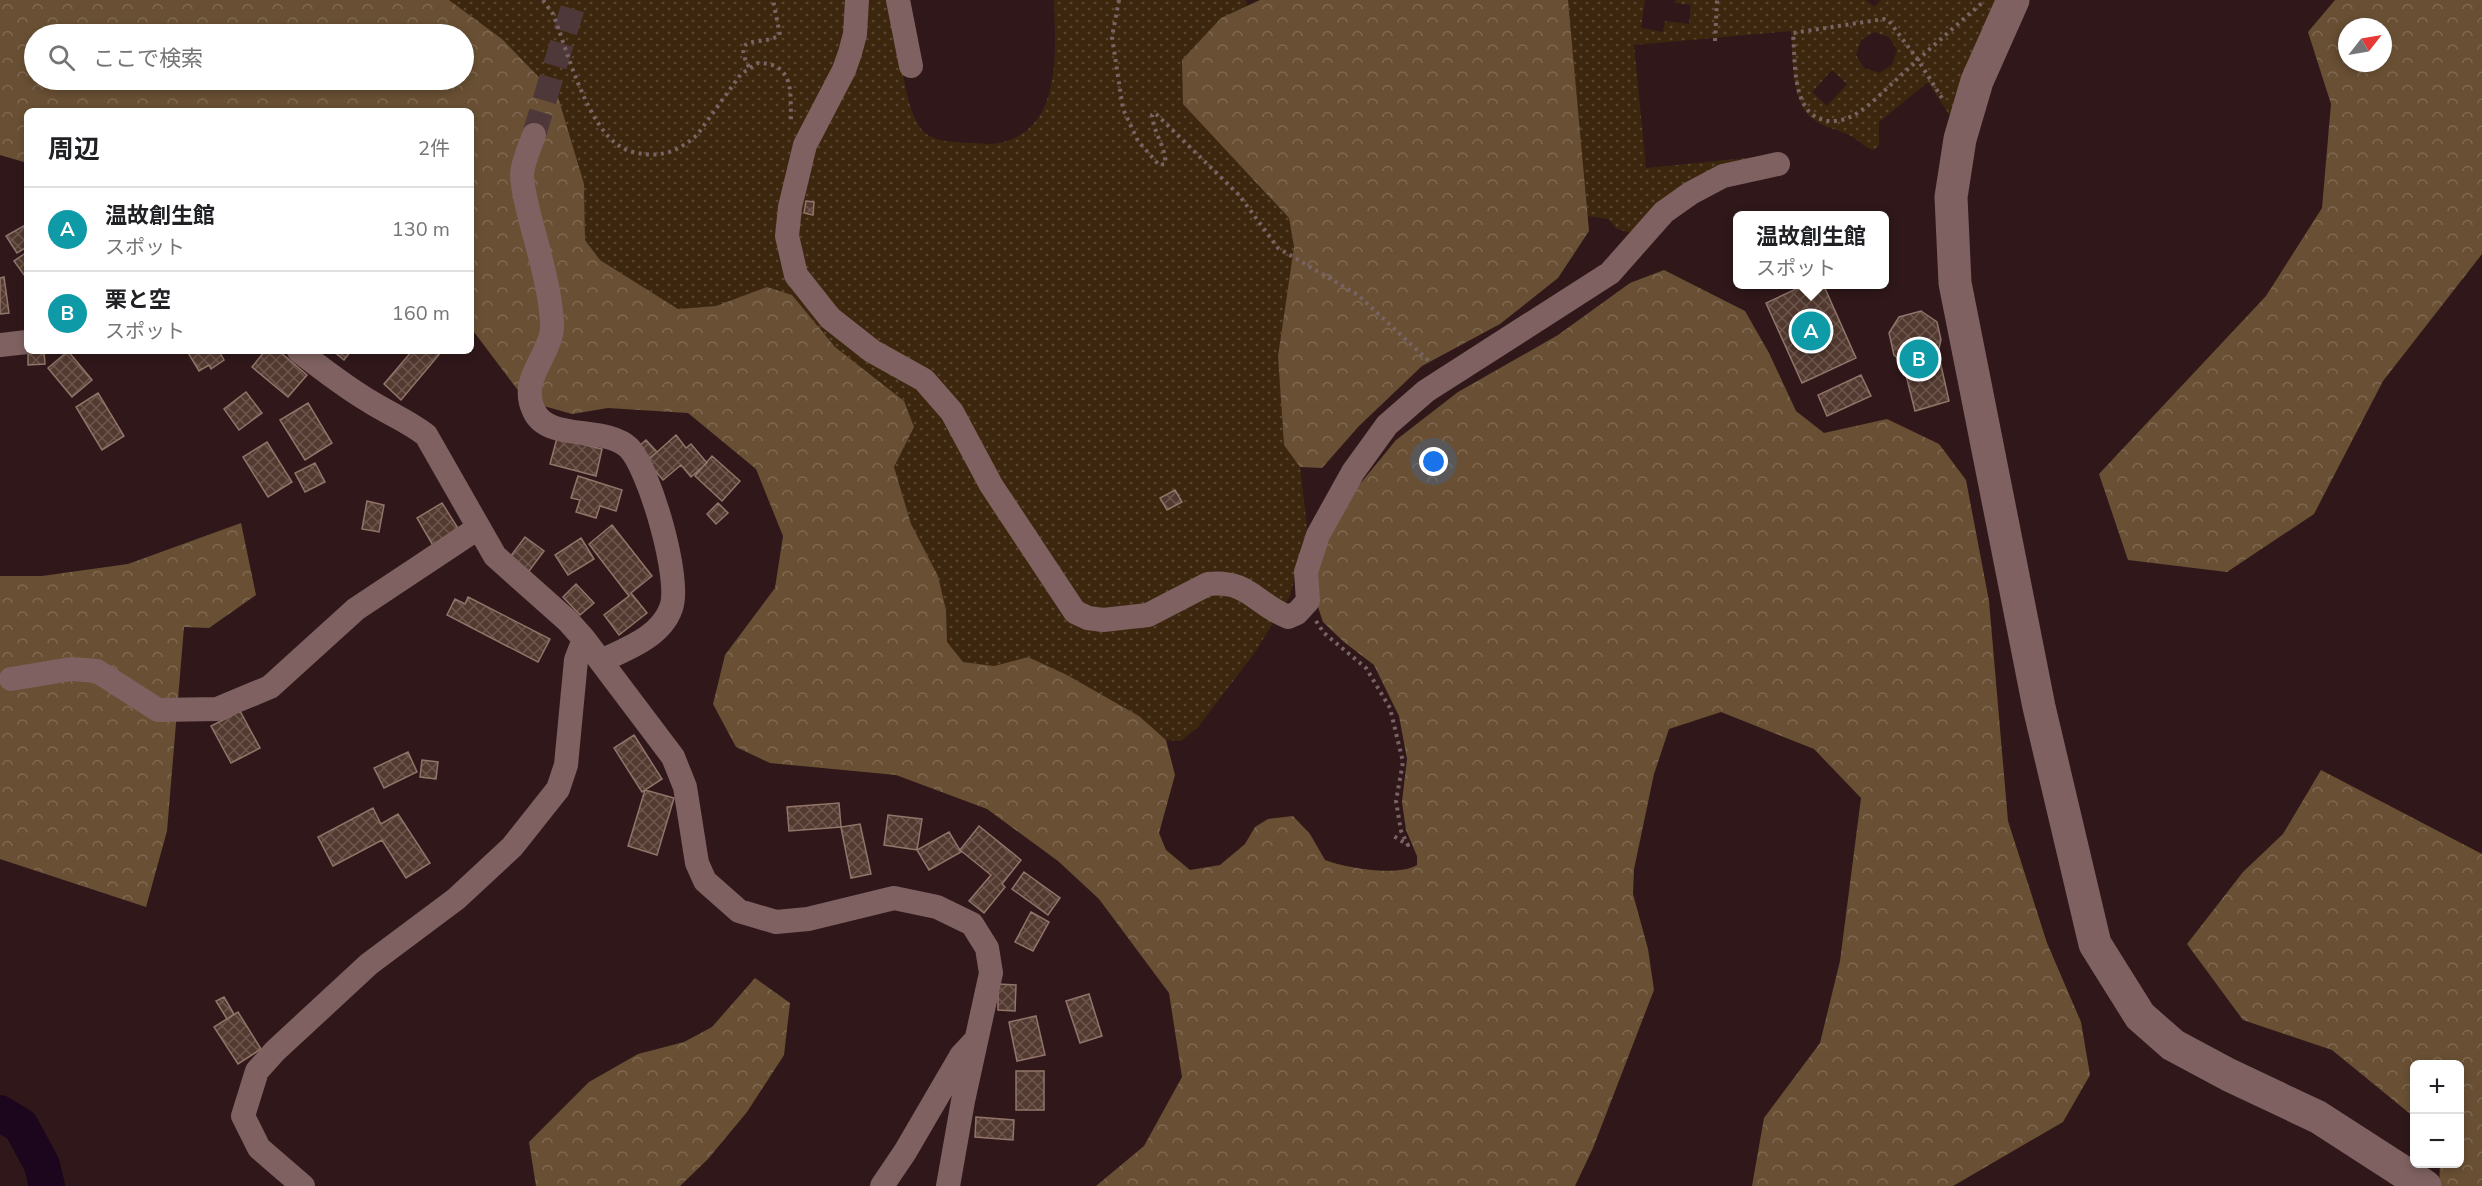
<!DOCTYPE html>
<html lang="ja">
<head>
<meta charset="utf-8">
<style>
  :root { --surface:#fff; --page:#f2f2f2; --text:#202124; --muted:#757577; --line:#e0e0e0; --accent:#b45309 }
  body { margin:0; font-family:"Nunito Sans","Noto Sans JP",sans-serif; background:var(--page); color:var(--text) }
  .controls { position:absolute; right:18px; bottom:18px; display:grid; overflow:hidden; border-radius:9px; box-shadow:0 3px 9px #0003 }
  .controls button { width:54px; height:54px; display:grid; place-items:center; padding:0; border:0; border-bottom:2px solid var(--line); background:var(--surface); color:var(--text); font:30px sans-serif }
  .compass { position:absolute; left:2338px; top:18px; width:54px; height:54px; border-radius:50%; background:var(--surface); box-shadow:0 3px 9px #0003; rotate:59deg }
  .you { position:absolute; left:1434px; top:462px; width:21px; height:21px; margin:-15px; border:4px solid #fff; border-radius:50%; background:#1a73e8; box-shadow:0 0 0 9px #1a73e833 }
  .badge { display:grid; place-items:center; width:39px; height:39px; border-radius:50%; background:var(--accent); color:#fff; font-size:20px; font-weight:700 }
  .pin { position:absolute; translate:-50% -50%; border:3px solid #fff; box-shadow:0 2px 6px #0006 }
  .popup { position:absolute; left:1733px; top:211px; width:156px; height:78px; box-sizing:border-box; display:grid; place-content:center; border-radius:9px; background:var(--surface); filter:drop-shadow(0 2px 4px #0005); font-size:20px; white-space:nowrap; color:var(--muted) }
  .popup b { font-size:22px; color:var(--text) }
  .popup::after { content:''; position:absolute; left:50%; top:100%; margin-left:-12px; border:12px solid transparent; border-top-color:var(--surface) }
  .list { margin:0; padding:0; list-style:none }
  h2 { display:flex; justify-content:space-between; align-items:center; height:78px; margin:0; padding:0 24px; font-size:26px }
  h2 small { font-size:20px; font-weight:400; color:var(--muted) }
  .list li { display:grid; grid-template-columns:39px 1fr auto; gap:18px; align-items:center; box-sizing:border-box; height:84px; padding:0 24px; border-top:2px solid var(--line) }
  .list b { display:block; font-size:22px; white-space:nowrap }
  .list p { margin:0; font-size:20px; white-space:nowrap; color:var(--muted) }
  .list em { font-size:20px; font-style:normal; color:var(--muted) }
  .icon { flex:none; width:33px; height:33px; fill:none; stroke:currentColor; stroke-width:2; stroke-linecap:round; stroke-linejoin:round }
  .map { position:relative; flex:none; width:2482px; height:1186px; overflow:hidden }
  .search { position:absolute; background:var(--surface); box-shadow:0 3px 9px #0003; left:24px; top:24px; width:450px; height:66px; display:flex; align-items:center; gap:15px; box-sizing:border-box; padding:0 21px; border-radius:33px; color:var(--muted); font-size:22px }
  .panel { position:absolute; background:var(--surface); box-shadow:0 3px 9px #0003; left:24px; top:108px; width:450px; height:246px; border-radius:9px }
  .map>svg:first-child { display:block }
  .grass { fill:url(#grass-dots); fill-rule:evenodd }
  .forest { fill:url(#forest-crowns); fill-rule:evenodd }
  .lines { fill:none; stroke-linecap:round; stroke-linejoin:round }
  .river { stroke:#1c061d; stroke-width:36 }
  .building { fill:url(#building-cross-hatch); stroke:#91756a; stroke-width:1.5 }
  .street-tunnel { stroke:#4f3839; stroke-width:24; stroke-dasharray:24 12; stroke-linecap:butt }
  .path { stroke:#796364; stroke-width:4; stroke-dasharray:3 4.5; stroke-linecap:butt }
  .street { stroke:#7f6161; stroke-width:24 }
  .secondary { stroke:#7f6161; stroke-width:33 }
</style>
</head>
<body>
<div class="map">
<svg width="2482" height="1186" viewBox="0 0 2482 1186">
  <defs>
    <pattern id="grass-dots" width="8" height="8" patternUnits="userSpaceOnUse" patternTransform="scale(1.5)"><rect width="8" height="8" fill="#3c270e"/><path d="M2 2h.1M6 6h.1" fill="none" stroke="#594631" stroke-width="1.8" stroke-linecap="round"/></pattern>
    <pattern id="forest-crowns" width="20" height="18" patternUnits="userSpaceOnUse" patternTransform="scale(1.5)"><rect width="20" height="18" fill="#695034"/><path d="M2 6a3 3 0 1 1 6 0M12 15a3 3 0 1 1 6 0" fill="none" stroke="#7f6952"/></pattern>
    <pattern id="building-cross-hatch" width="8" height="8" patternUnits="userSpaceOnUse" patternTransform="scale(1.5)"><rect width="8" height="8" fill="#533a30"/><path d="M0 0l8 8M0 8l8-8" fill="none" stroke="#6d574e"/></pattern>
  </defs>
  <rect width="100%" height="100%" fill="#30181a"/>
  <path class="grass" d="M449,0H895C899,34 901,102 921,129C932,143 956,142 972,143C981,143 991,145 999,143C1064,130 1055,49 1054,0H1246L1247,7L1221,18L1183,104L1289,218L1294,247L1278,356L1284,445L1300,467L1307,527L1290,596L1253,655L1198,727L1181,741L1166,740L1139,716L1067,675L1028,657L994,666L962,662L947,642L946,610L938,576L911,524L894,467L914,427L904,401L835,347L792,295L767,287L716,306L678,309L600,260L585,240L584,184L502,39Z
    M1568,0H1645L1641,28L1663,32L1665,21L1689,24L1691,5L1675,3L1676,0H1866L1874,7L1881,0H1999L1952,119L1928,82L1879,122V146L1874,150C1863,147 1860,141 1851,136C1840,130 1827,128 1817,122C1789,105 1794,59 1791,31L1634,45L1646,168L1757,157L1639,231L1628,232L1617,229L1608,219L1587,216ZM1874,32L1889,37L1897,50L1892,65L1879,73L1864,68L1856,55L1861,40ZM1832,70L1847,84L1827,106L1812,92Z"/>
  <path class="forest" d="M0,0H449L502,39L558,97L584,184L585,240L600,260L678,309L716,306L767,287L792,295L835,347L904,401L914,427L894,467L911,524L938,576L946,610L947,642L963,662L994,666L1028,657L1067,675L1139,716L1166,740L1175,775L1159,833L1166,850L1190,870L1220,865L1245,844L1255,827L1268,819L1293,816L1310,834L1325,860C1346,868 1397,877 1417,865V856L1406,830L1402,802L1407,759L1399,716L1374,665L1344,642L1323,622L1316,601L1314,572L1346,501L1396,440L1458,392L1558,335L1630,283L1664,270L1745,311L1769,353L1796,411L1824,433L1887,419L1939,444L1966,480L1989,601L2008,821L2047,943L2081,1022L2090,1075L2063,1122L1953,1186H1752L1764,1118L1820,1043L1840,961L1861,798L1814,749L1721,712L1669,729L1654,774L1634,869L1633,894L1648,949L1654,990L1593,1148L1575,1186H1096L1144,1146L1182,1077L1169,993L1099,899L1058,861L987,809L896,775L770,763L736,747L713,704L725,655L775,588L783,536L756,469L688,413L608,408L572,414L526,401L471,328V111H27V163L0,155ZM34,34H464V80H34Z
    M1260,0H1568L1589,231L1558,278L1500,324L1422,366L1359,426L1322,468L1300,467L1284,445L1278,356L1294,247L1289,218L1183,104L1182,60L1221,18Z
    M2335,0H2482V254L2383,381L2314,514L2227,572L2128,560L2099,474L2266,296L2322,208L2331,104L2308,32ZM2347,27H2383V63H2347Z
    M241,523L256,595L209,628L184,627L167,831L146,907L0,859V576H42L128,564Z
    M2321,770L2482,854V1186H2439L2440,1164H2460V1064H2414V1117L2332,1050L2243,1020L2187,944L2243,872L2283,834Z
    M755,978L790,1003L784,1055L747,1112L708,1159L680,1186H536L529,1142L589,1082L638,1054L684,1042L712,1027Z"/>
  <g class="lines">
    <path class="river" d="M0,1113L21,1126L42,1165L47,1186"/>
  </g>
  <path class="building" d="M806,201L814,202L813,215L804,213Z
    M27,224V247L17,253L6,236Z
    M27,252V279L14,261Z
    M4,277L9,313L0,314V278Z
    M1807,284H1823L1856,358L1802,383L1766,303Z
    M1921,311L1937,322L1941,340L1938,352L1949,401L1915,411L1903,363L1894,355L1889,333L1899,317Z
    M68,351L92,380L72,397L48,368Z
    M187,351H219L224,360L211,369L209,365L199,371Z
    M265,351H279L307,375L288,397L252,367Z
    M333,351H351L344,360Z
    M412,351H442L401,400L384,384Z
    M44,352L45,364L28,365V353Z
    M1861,375L1871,396L1827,416L1818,395Z
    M246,392L262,413L239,430L224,409Z
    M98,393L124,436L102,450L76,407Z
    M308,403L332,443L305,460L280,420Z
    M676,435L686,448L691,444L707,463L691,477L681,465L663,480L647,461Z
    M557,438L602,449L596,476L550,464Z
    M646,440L657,452L647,460L637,448Z
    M267,442L292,482L268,497L243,457Z
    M712,456L740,481L722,501L695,476Z
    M315,463L325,482L305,492L295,473Z
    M578,476L622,490L616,511L600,506L596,518L576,512L580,500L571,498Z
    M1175,490L1182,502L1167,510L1160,498Z
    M367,501L384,505L379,532L362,529Z
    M442,503L461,533L435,549L417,518Z
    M718,503L728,513L716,524L707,514Z
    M612,525L652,576L631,593L647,613L619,635L604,615L629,596L589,544Z
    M525,537L544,551L529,571L510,557Z
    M581,538L594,559L568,575L555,555Z
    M576,584L594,603L580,615L563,597Z
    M468,597L550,639L538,662L447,615L455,599L465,604Z
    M240,711L260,748L231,763L211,726Z
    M634,735L662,779L642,792L614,748Z
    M408,752L417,772L384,788L374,768Z
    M422,760L438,762L436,779L420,777Z
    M645,790L674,798L657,855L628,846Z
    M839,803L841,827L789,831L787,807Z
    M373,808L381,824L398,814L430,863L406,878L382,840L333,866L318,837Z
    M888,815L922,819L917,850L884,845Z
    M860,824L871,874L851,878L841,827Z
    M979,826L1021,860L1002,884L1005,887L984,913L969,901L991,875L960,850Z
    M949,832L961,852L929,870L917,850Z
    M1024,872L1060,898L1048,915L1012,889Z
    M1031,912L1049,922L1033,951L1015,942Z
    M998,984L1016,985L1015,1011L998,1010Z
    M1089,994L1102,1036L1080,1043L1066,1001Z
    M224,997L234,1014L227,1019L216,1001Z
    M238,1012L261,1049L238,1064L214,1027Z
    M1036,1016L1045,1055L1017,1061L1009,1022Z
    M1016,1071H1044V1110H1016Z
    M976,1117L1014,1120L1013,1140L975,1137Z"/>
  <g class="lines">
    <path class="street-tunnel" d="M534,135L575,0"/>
    <path class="path" d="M543,0L553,14C567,50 587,127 621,147C627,151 636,153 643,154C665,157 681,149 697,135L741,74L758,63C796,63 790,95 791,123
      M1119,0L1112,37L1123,109L1138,141L1159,165L1165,164C1167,149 1153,132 1152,115L1155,113L1239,195L1278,248L1358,295L1430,362
      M1715,41L1717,0
      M749,67C730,32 763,47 780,35L773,0
      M1942,98L1918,60L1889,21L1884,19L1793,33C1795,56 1793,86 1805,106C1813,120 1829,124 1845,119C1864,113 1881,93 1896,80C1924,54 1953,28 1982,3
      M1316,621L1324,633L1366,668L1390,708L1403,762L1396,801L1401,831L1408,845L1392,835"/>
    <path class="street" d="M857,0L855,34L850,53L844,70L805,145L790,207L787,236L796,275L830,318L872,351L924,380L952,412L991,485L1075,612L1088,618L1103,620L1148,615L1208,584C1249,580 1254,603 1288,617L1297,613L1308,601L1306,572L1318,535L1353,472L1387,425L1426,391L1610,273L1664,212L1691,193L1723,176L1778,164
      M898,0L911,66
      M534,135C530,147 523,161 522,174C522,187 526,201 529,214C536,243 549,283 551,312C552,319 553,328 551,335C544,362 520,382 534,411C548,442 606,425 629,448C649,468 682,580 671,608C661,637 626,649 601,661
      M0,345L27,342
      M299,351C322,369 344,386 369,401C388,413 408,421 426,435L495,556L568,621L584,639L673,757L685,787L697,863L705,881L739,911L776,922L808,919L894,898L937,907L972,924L987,948L991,973L963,1101L948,1186
      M11,679L71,669L97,671L158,710L217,709L270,687L356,609L478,528
      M303,1186L259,1148L243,1116L257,1071L275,1051L369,964L456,899L512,847L558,789L566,765L576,660L584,639
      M882,1186L905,1152L961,1056L974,1042"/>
    <path class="secondary" d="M2013,0L1977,81L1960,139L1951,197L1955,283L2039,707L2095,944L2140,1016L2173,1045L2229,1075L2318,1117L2425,1186"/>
  </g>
</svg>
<div class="controls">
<button>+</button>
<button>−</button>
</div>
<svg class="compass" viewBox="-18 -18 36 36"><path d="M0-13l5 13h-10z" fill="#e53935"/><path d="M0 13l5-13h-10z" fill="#757577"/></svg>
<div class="you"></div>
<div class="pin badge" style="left:1811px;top:331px;background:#0f9aa8">A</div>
<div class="popup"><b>温故創生館</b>スポット</div>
<div class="pin badge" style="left:1919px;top:359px;background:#0f9aa8">B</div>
<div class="search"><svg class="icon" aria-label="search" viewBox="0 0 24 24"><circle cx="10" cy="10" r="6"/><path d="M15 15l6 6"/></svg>ここで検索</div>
<section class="panel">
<h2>周辺<small>2件</small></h2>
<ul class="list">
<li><span class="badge" style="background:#0f9aa8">A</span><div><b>温故創生館</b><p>スポット</p></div><em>130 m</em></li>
<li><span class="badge" style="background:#0f9aa8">B</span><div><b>栗と空</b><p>スポット</p></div><em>160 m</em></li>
</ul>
</section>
</div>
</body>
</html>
